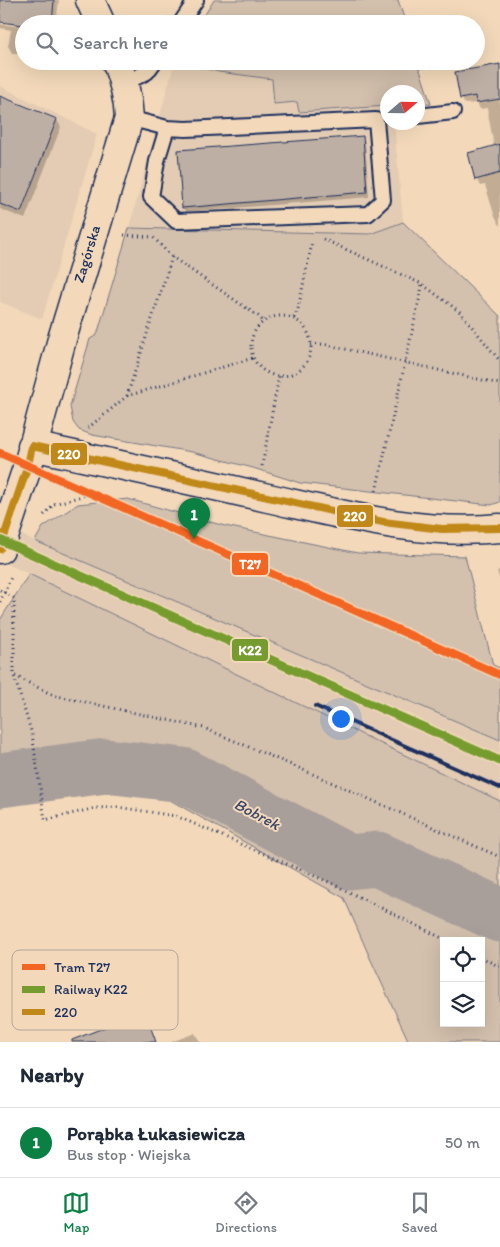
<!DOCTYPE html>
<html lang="en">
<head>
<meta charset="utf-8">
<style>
  :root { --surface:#fff; --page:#f2f2f3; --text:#1f2937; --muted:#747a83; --line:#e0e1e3; --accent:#0b8043 }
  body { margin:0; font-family:Itim,sans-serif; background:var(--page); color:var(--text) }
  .controls { position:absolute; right:15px; bottom:15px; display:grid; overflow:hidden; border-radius:0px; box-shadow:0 5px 20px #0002 }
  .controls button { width:45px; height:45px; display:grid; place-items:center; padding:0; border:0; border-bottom:1px solid var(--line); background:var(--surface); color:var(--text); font:25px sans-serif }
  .compass { position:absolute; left:380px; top:85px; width:45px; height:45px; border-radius:50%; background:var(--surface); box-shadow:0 5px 20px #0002; rotate:70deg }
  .you { position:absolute; left:340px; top:718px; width:18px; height:18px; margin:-12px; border:4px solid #fff; border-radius:50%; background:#1a73e8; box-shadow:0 0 0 8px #1a73e833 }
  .badge { display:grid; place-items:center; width:32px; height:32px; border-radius:50%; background:var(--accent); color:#fff; font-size:16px; font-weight:700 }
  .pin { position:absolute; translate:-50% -41px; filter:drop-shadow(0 1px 2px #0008) }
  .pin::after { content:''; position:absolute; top:26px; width:18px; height:15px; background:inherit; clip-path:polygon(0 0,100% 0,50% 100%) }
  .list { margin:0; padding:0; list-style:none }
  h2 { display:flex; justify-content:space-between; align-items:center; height:65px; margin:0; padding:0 20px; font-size:21px }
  h2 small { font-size:16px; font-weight:400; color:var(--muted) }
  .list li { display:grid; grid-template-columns:32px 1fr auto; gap:15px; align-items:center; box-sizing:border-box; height:70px; padding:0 20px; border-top:1px solid var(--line) }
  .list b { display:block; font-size:19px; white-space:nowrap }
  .list p { margin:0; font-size:16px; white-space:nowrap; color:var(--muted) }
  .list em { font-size:16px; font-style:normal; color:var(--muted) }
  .icon { flex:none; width:28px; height:28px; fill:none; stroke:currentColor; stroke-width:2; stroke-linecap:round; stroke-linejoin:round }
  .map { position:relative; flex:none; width:500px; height:1042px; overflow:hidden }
  .search { position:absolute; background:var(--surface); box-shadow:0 5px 20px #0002; left:15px; right:15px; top:15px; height:55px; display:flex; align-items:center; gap:12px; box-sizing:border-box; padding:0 18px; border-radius:28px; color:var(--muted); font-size:19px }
  .sheet { height:135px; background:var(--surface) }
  nav { display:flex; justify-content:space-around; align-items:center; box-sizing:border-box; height:70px; border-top:1px solid var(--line); background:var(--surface); font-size:14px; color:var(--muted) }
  nav a { display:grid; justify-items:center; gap:2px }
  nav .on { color:var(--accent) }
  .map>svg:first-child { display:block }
  .built { fill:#e3ccb3 }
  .green { fill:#d3c0ad; stroke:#777886; fill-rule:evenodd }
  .shadow { fill:#0003 }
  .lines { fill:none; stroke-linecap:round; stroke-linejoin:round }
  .river { stroke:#a99f9a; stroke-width:55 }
  .building { fill:#beafa4; stroke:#1b2f5e }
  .lane-casing { stroke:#1b2f5e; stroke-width:18 }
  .street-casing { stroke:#1b2f5e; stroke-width:31 }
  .path { stroke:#1b2f5e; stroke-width:3; stroke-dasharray:1 4; stroke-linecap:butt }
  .lane { stroke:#f3d9ba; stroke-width:14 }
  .street { stroke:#f3d9ba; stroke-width:28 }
  .rail { stroke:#1b2f5e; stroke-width:4 }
  .bus-1-casing { stroke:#f3d9ba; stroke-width:11 }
  .bus-1 { stroke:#c08818; stroke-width:8 }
  .rail-1-casing { stroke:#f3d9ba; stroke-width:12 }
  .rail-1 { stroke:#769c2f; stroke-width:9 }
  .tram-1-casing { stroke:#f3d9ba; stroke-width:11 }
  .tram-1 { stroke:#f26522; stroke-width:8 }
  .labels { text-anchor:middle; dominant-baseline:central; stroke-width:4; stroke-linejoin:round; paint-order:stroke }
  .street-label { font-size:15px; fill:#1b2f5e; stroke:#f3d9ba }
  .water-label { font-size:16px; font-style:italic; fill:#37456a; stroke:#f3d9ba }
  .key { fill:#f3d9ba; stroke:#b2a69e; stroke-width:1 }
  .key-label { font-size:14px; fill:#1b2f5e }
  .line-badge { stroke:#f3d9ba; stroke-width:2 }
  .badge-label { font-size:14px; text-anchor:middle; font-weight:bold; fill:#fff }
</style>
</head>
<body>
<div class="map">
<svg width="500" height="1042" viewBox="0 0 500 1042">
  <rect width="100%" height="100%" fill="#f3d9ba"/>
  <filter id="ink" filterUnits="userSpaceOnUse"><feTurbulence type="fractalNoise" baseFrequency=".02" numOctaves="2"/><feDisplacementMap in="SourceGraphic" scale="10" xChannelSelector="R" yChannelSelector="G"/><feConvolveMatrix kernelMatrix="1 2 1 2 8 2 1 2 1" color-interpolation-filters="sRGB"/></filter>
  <g filter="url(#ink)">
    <path class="built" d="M175,61L219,72L272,79L298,102L299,112L387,106L388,122L394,123L403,222L370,234L129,228Z
      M0,86L97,134L42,319L0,302Z
      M0,525L35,541L500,740V801L29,574L0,561Z"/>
    <path class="green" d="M214,0H398L406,24H199Z
      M177,61H417L431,104L418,105V92H388L387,106L299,112L297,102L274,104L272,79L219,72Z
      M403,222L500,316V502L491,505L300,483L253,468L192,452L92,435L79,430L73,422L70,406L90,339L97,335L129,228L370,234Z
      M128,499L225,526L358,553L465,556L493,665L500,668V740L35,541L43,527L78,504Z
      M29,574L500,801V1042H409L370,958L344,898L168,799L0,764V620ZM444,941H481V1023H444Z"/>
    <path class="shadow" d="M14,0H59L56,24H24V54L12,53L8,46L11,30L0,28V24L16,26L17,23L0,21V1Z
      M500,65V226L494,214L485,185L480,186L477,180L470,153L494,147L487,108L480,109L477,103L465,104L461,98Z
      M0,97L57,120L61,127L25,219L0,209Z
      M363,137L365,142L369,197L186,212L183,207Z
      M500,570V580L497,571Z
      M195,1033L200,1042H171Z"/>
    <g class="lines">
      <path class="river" d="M0,780L106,766L183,775L349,862L377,859L500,915"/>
    </g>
    <path class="building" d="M0,0H54L52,24H24V25L0,22Z
      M500,64V99L476,103L475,96L460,99L455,72Z
      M0,96L57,119L21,212L0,204Z
      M363,136L367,192L182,208L178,150Z
      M500,144V173L475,180L468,153Z
      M145,1012L156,1042H72V1040Z"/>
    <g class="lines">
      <defs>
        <path id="lane" d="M180,24L196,0
          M125,83L147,72L155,61
          M418,116L453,112
          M129,118L167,128L186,129L376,120L383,200L368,214L176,221L151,197L157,161L167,128"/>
        <path id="street" d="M90,0L101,24
          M32,446C111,463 190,480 268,498C344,515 422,536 500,528
          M0,549L28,465L62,339L129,118C128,97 124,81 116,61"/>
      </defs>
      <use href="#lane" class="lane-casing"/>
      <use href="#street" class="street-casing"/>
      <path class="path" d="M124,235L153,237L172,257
        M323,239L422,284L460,312L500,361
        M251 346a30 30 0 1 1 60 0a30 30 0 1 1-60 0Z
        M294,318L298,309L312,243
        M311,345L323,344L500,384
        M127,396L172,257L258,316L263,321
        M88,428L127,396L253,358
        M262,466L279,376
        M376,491L421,292L422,284
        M44,515L54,504L96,492
        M0,590L14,598V676L32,734L45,820L96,808L117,807L176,816L331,883L448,941
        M0,602L12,575
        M15,676L53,695L204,728L308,772L500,857
        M481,957L500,967"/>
      <use href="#lane" class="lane"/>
      <use href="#street" class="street"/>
      <path class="rail" d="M315,706L500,788"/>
      <defs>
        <path id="bus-1" d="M0,549L28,465L32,446L383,522L442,529L500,528"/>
      </defs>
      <use href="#bus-1" class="bus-1-casing"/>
      <use href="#bus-1" class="bus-1"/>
      <defs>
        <path id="rail-1" d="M0,540L500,761"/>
      </defs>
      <use href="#rail-1" class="rail-1-casing"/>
      <use href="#rail-1" class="rail-1"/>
      <defs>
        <path id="tram-1" d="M0,453L500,675"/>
      </defs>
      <use href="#tram-1" class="tram-1-casing"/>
      <use href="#tram-1" class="tram-1"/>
    </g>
  </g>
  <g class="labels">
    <g class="street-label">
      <text transform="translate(87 254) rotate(-73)">Zagórska</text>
    </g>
    <g class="water-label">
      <text transform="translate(257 814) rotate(28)">Bobrek</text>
    </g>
  </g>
  <rect x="12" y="950" width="166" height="80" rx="8" class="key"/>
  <rect x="22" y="964" width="23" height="6" fill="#f26522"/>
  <rect x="22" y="986" width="23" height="7" fill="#769c2f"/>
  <rect x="22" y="1009" width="23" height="6" fill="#c08818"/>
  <g class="key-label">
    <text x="54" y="972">Tram T27</text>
    <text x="54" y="994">Railway K22</text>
    <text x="54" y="1017">220</text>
  </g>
  <g class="line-badge">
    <rect x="50" y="442" width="38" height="24" rx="5" fill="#c08818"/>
    <rect x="336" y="504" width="38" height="24" rx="5" fill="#c08818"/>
    <rect x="231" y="552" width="38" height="24" rx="5" fill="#f26522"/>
    <rect x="231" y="638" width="38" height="24" rx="5" fill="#769c2f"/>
  </g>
  <g class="badge-label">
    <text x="69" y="459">220</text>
    <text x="355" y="521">220</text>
    <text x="250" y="569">T27</text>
    <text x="250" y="655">K22</text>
  </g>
</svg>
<div class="controls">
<button><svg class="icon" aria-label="locate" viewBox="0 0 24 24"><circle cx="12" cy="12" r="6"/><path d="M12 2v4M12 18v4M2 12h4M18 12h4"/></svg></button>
<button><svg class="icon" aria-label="layers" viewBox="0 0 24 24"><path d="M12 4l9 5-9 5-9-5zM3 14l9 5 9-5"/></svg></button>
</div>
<svg class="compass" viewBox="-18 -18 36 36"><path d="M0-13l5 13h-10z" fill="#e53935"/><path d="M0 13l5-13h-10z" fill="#747a83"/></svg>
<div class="you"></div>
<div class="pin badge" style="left:194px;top:539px">1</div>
<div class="search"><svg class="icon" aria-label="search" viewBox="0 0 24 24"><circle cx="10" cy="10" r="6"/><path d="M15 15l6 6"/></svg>Search here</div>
</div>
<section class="sheet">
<h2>Nearby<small></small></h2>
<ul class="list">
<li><span class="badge">1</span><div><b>Porąbka Łukasiewicza</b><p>Bus stop · Wiejska</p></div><em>50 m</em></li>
</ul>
</section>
<nav>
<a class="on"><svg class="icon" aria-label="map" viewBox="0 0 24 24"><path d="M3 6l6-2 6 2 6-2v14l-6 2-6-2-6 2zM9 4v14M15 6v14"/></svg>Map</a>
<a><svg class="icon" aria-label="directions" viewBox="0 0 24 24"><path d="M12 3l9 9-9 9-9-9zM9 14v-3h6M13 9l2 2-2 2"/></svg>Directions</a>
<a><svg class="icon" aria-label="saved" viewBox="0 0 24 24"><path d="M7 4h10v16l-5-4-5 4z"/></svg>Saved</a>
</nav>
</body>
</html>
